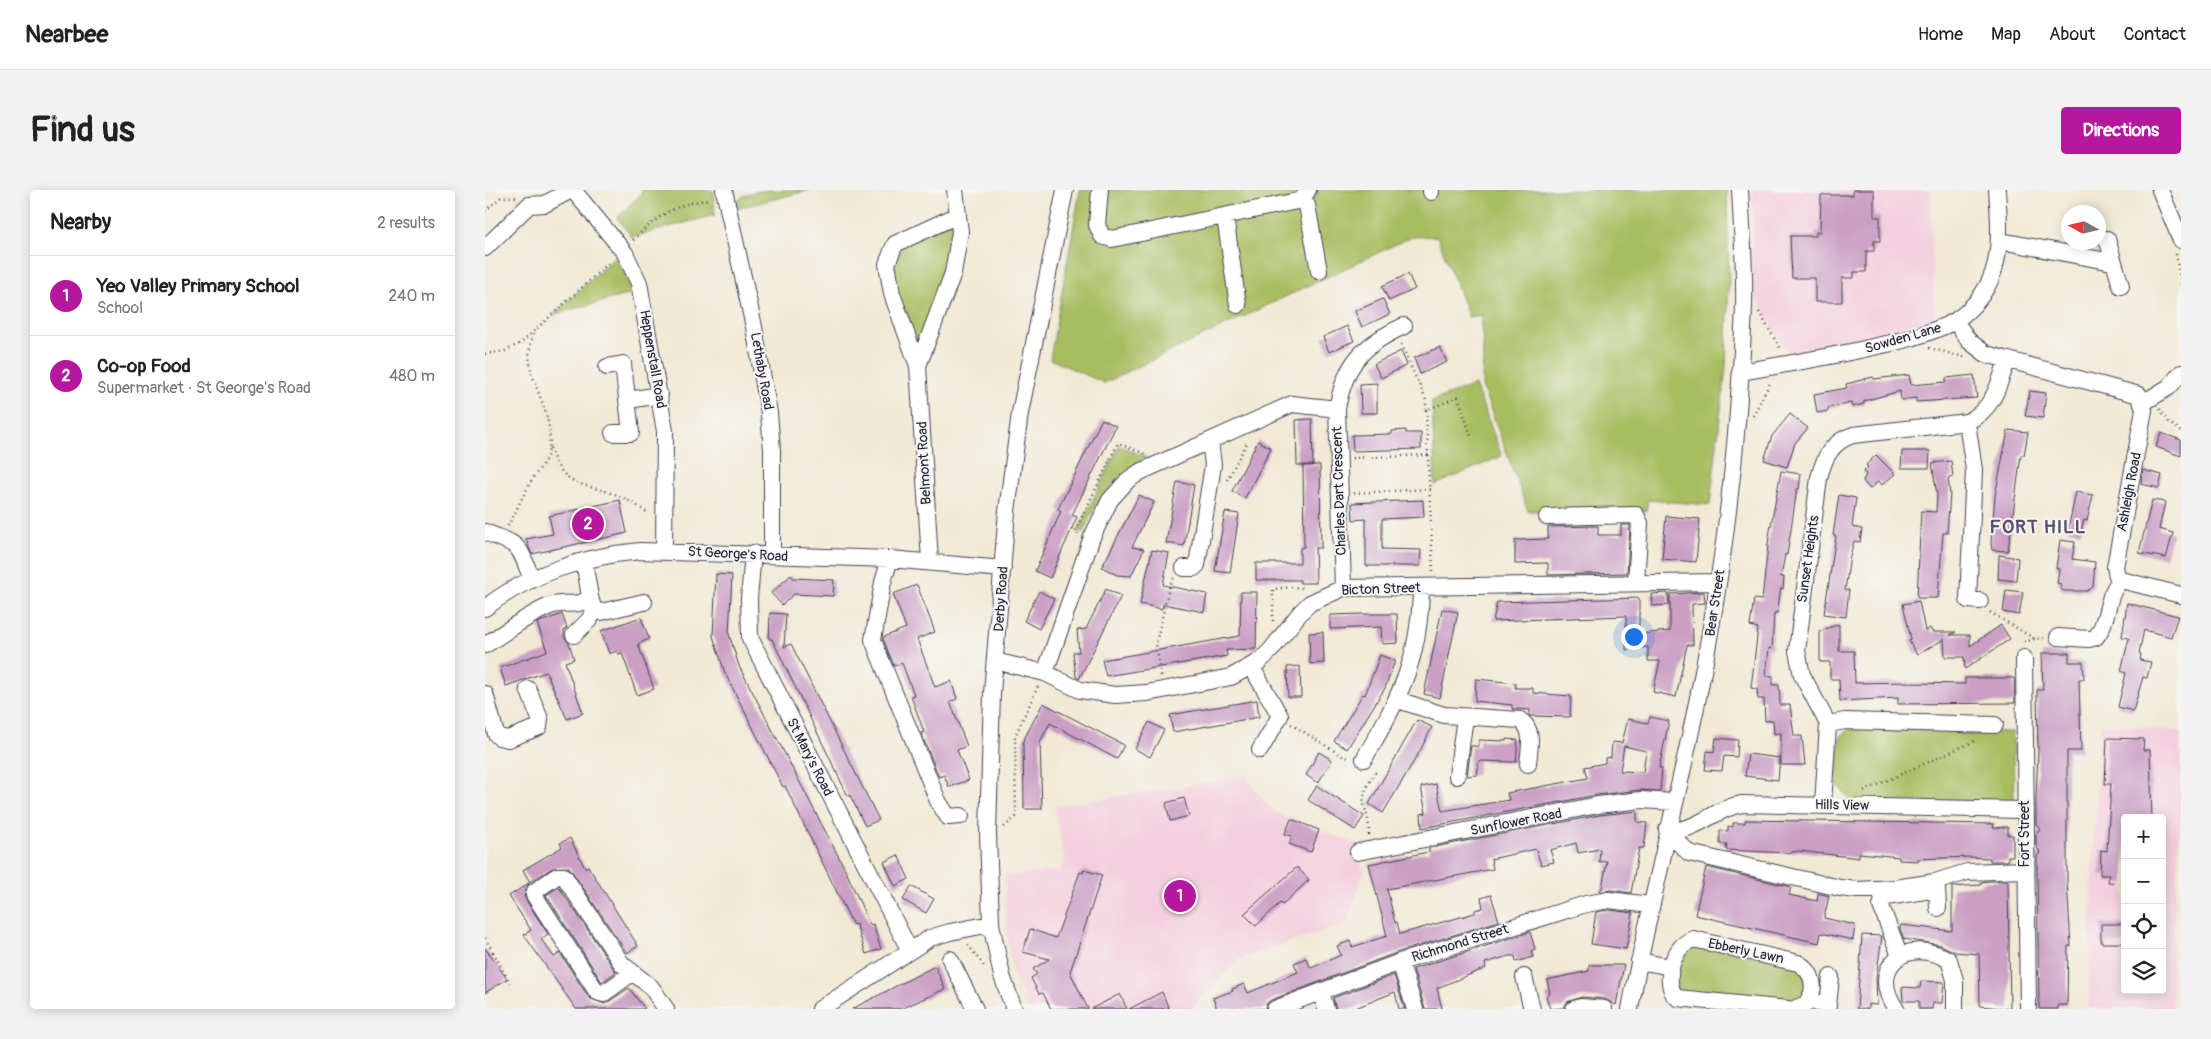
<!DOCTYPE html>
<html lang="en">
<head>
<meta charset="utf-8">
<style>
  :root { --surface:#fff; --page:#f2f2f2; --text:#222; --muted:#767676; --line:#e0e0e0; --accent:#b5179e }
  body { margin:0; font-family:Pangolin,sans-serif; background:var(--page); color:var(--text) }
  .controls { position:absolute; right:15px; bottom:15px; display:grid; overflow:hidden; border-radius:5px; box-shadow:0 2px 12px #0003 }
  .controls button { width:45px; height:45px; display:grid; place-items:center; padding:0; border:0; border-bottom:1px solid var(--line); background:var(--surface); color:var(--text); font:25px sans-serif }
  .compass { position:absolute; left:1576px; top:15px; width:45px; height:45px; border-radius:50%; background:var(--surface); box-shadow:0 2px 12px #0003; rotate:278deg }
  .you { position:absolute; left:1148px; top:446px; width:18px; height:18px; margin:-12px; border:4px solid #fff; border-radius:50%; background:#1a73e8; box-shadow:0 0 0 8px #1a73e833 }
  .badge { display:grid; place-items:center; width:32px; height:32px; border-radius:50%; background:var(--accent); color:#fff; font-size:16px; font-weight:700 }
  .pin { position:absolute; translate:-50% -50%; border:2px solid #fff; box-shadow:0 1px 5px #0006 }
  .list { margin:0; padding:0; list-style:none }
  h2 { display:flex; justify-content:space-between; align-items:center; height:65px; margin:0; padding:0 20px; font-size:21px }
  h2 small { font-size:16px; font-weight:400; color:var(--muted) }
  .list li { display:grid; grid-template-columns:32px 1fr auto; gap:15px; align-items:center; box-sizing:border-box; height:80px; padding:0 20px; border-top:1px solid var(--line) }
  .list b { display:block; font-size:19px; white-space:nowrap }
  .list p { margin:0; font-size:16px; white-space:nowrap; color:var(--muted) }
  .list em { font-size:16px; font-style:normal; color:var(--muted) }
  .icon { flex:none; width:28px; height:28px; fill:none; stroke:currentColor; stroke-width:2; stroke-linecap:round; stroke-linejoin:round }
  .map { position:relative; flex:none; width:1696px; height:819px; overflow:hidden; border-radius:5px }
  header { display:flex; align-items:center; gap:30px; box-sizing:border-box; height:70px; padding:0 25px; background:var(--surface); border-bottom:1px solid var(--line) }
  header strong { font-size:24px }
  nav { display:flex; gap:28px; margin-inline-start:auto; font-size:18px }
  .intro { display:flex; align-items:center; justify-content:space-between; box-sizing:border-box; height:120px; padding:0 30px }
  h1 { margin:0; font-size:35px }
  .button { padding:12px 22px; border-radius:5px; background:var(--accent); color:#fff; font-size:18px; font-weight:700 }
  main { display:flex; gap:30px; padding:0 30px }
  aside { flex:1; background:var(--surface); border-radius:5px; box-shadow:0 2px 12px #0003 }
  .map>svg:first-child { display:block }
  .built { fill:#f4cfde; fill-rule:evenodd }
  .green { fill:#a8bd61; stroke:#65704e }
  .building { fill:#ca9fc4; fill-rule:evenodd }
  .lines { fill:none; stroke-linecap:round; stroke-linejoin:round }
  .minor-casing { stroke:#414052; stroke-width:18 }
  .path { stroke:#414052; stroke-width:2.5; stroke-dasharray:1 4; stroke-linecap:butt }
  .minor { stroke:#fff; stroke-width:16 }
  .labels { text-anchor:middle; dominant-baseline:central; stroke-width:4; stroke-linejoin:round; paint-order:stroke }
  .street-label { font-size:14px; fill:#22223b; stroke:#f6f6f2 }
  .district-label { font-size:19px; font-weight:bold; letter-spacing:1px; fill:#5d4e6b; stroke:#f6f6f2 }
</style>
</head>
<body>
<header>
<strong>Nearbee</strong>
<nav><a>Home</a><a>Map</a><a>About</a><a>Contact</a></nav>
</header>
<div class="intro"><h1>Find us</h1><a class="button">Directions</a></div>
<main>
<aside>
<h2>Nearby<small>2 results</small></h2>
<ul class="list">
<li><span class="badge">1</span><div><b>Yeo Valley Primary School</b><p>School</p></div><em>240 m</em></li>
<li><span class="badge">2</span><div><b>Co-op Food</b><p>Supermarket · St George's Road</p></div><em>480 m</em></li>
</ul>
</aside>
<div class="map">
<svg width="1696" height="819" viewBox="0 0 1696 819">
  <rect width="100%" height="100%" fill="#f6f6f2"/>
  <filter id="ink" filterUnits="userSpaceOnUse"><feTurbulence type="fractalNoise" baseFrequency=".02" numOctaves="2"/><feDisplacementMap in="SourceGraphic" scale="10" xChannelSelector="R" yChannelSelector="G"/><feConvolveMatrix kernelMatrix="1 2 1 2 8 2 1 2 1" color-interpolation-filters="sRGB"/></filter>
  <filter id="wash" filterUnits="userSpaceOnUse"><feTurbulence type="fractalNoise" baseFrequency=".0096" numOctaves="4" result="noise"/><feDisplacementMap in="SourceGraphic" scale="20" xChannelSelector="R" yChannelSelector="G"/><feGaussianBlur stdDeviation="1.12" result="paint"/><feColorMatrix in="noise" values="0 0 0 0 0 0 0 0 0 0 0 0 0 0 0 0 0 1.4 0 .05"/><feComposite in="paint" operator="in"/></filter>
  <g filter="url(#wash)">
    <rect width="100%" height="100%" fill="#f1e9d4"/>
    <path class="built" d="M1268,0H1445L1450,130L1303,164L1266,99Z
      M1616,535L1696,541V624L1688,750L1687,819H1603L1608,672ZM1640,628H1677V800H1640Z
      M761,587L782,615L796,625L874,655L873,667L879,681L862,734L756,768L705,819H543L528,785L523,755L519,686L574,681L580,674L569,616Z"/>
    <path class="green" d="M156,0H228L230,25L147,47L132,28L157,3Z
      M283,0H325L250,19C254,2 269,2 283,0Z
      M595,0H1242L1244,94L1241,176L1225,315L1163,310L1161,321H1043L997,196L998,156L995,125L984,127L952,46L926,47L619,193L565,169Z
      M472,26L475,41L433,174L408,104L410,54Z
      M130,67L143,89L146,104L69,124Z
      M990,195L1017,266L950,295L947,211Z
      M634,256L661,267C630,286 612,309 598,343L593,341Z
      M1365,539L1528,542L1529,612L1368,611L1350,594L1355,549L1357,544Z
      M1201,752L1320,777L1321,814L1193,808L1186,777Z"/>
    <g id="blocks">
      <path class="building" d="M1368,0H1389V27H1395V51H1389V61H1381V82H1369V88H1357V112H1330V88H1307L1305,46H1331V42H1335L1336,5H1368Z
        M923,84L930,99L904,111L897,96Z
        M898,109L905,124L877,137L870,121Z
        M862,136L869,151L844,162L838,147Z
        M955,157L962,172L935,184L929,168Z
        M916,161L922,175L896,188L889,174Z
        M1424,185L1426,195L1461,192V188L1489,185L1492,208L1431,212V208L1416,210L1415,201L1379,211V214L1367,217L1366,213L1343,218V221L1332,223L1329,204L1362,198L1361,194L1388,187L1389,189Z
        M892,193V223H876L875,194Z
        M1545,201L1561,203L1558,228L1540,226Z
        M1305,224L1323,238L1310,253L1302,277L1279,270L1287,246Z
        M617,229L631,236L587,325L592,327L565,388L550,381L576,321L573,319Z
        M827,229L828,275H812L811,230Z
        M921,240V243H936V259L868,261L867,245L907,244V241Z
        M1523,240L1543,242L1539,265H1536L1523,361L1507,360L1506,352L1510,306Z
        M1676,243L1696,250V266L1671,257Z
        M773,251L786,258L760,308L747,301Z
        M1417,261H1445L1444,278H1416Z
        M1391,265L1410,284L1397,295L1394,291L1385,299L1378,291L1381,284L1378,282L1383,277L1381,275Z
        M1466,271L1468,287L1463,288L1465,304L1462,343H1458L1453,408H1432L1436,321L1451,322L1452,305L1447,273Z
        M835,275L836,358H830L831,393H815V390H771V373H815V358L819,357L818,276Z
        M1658,280L1677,285L1674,298L1656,294Z
        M1296,281L1316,284L1314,299H1312L1302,365L1300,364L1296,387H1299L1298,399L1296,398L1292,423H1289L1287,459L1284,458L1281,486H1288V495H1294L1295,515H1305L1309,546H1317L1320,575H1296V543L1289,544L1288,530L1280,531L1279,509H1273L1272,499L1266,498L1273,438L1265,436L1269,409L1277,410L1284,346Z
        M692,292L709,295L699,356L681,353Z
        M1591,302L1608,305L1602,331L1599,330L1596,342L1583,340Z
        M654,305L669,312L647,357L659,359L646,386L632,385L617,377Z
        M1354,305L1371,308L1367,337L1377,339L1375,352L1369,351L1365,366L1360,400H1364L1361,427L1339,424L1351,346L1348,345Z
        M135,310L142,343L47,364L43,355L41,349L68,344L64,326Z
        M938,310L939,327L897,329V359L936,360L935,376H881V329L868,330L867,313Z
        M1667,310L1680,312L1674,339L1688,343L1681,368L1654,363Z
        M740,322L754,324L745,383L730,381Z
        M1181,326L1215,329L1211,372L1177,369Z
        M1136,335H1145L1142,383L1063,385V373L1030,374V350L1063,349V337L1113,336V345H1136Z
        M1575,350L1590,352L1587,369L1610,372L1608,397L1602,401H1580L1575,399L1576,394L1572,393L1574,379L1571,378Z
        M667,360L684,363L678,395L722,404L719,422L678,414L677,419L655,414Z
        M1514,365L1533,368L1531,391L1513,389Z
        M231,384L247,385L244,444L254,476L359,677L385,735L388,734L396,759L381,764L371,734L368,735L300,596L298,597L240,483L228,446Z
        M306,385L308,388L349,390L348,406L309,404L297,415L286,403Z
        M432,395L450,442L432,449L450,497L466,491L472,509L465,512L482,556L472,560L484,590L464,597L459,585L454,587L436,543L439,542L426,506L429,505L417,473L409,476L398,449L399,447L421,438L408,404Z
        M621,399L636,406L594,489L591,487L588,462H594L592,440L601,439Z
        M1521,400L1538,402L1534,425L1518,422Z
        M554,401L569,409L554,439L539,431Z
        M756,402H772L771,459L741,460L742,466L621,486L617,470L755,446Z
        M1219,402L1220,413L1207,414L1208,455H1202L1191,507L1168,502L1175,471H1163V457L1141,460V426L1008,431L1012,412L1154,408V444L1185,441V404Z
        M1183,403L1184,415L1167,416L1166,404Z
        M1434,411L1440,441L1445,438L1447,442H1471L1465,445H1485V456L1516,435L1525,449L1480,479L1479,467H1460L1459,449L1432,465L1424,451L1426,449L1418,414Z
        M1642,413L1693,426L1686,447L1659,440L1654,463L1656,464L1655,470L1666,472L1662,488L1658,487L1648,521L1633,517L1641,483L1636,481L1644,448L1637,447Z
        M957,419L973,422L955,508L939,504Z
        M285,423L301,424L299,457L306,454L394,630L380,636L365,605L363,606L287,449H284Z
        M77,424L82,438L79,440V447L84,453L89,469L80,472L98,523L82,529L61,482L21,496L15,478L62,461L52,433Z
        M876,424H912L913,453L897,454L896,437L845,439V425Z
        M156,427L164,449L153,454L169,499L152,505L137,463L133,464L132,461L124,464L116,441Z
        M1354,434V461H1369L1370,493L1425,492V493L1480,494V488H1529L1530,513L1413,514V508L1355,511L1354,489H1345V472H1335V441Z
        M838,442L839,473L825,474L824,443Z
        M1557,463H1584V472H1598L1599,489H1594L1596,561H1582V692L1586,756H1583L1582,815H1573V819H1554L1552,682V666L1555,663L1551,655V644L1555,640L1551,634V610L1553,559L1552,500H1558Z
        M895,465L910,471L900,498L862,559L849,551L878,504L880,505Z
        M815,476L816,507H803L802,477Z
        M991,489L1030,493V498H1048V503L1086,506L1085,527L1045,526V520L1027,519V515L990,511Z
        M772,510L774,527L688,542L685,525Z
        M558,513L639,555L632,569L565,533L555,552L557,619H539L538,551Z
        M1165,527L1184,531L1174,578H1177L1175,601L1155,600L1112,605L937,638L936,624L941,623L936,597L951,594L957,621L1024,610L1022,603L1103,588L1100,577L1120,573V568L1126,567L1127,552L1137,553L1143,529L1163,533ZM1139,556L1161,561L1158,582L1135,581Z
        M932,530L947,537L935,561L898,623L884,614Z
        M664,532L679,540L665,567L650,559Z
        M1231,548L1253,550L1252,567L1239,566L1237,581L1220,580L1222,561L1229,562Z
        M1622,548L1659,549L1658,560H1665L1667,628H1640V693L1623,692L1624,685H1615L1616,660L1622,661L1626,594H1620Z
        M1021,549L1033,550L1031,572L994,571L992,585L982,586L986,556H994V550L1021,551Z
        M834,562L847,570L833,593L821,585Z
        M1263,564L1295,568L1293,590L1260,586Z
        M832,596L879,626L870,640L823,610Z
        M699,608L704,626L685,631L681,613Z
        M1152,621V632L1162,633L1159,658H1154L1146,703L1125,700L1114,702L1117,698L1122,671L1114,672L1115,659L1093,663L1091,653L1065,660L1069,672L1056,675L1051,659L1006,669L1008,679L902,699L910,733L912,732L915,744L990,723V720L998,718L996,708L1006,705L1014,731L911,763L786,810L782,813L780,819H732L728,808L748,801L747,799L759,794L763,803L813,782L809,773L821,768L826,778L856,765L852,756L865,751L867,757L902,746L884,674L944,662V658L1115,625Z
        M806,629L834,640L826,662L804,654L807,646L800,644Z
        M1260,630L1509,634L1508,638L1523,637V645H1528V666H1523V671H1505V668L1482,667L1433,669V671L1414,670V667L1374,663V668L1314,661L1302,663L1241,660L1242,654H1235V640L1243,641V636L1248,637V633H1260Z
        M85,648L100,678L103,676L153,756L142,763L84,677L67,678L45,692L38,680L77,657L75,653Z
        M413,665L424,689L410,696L399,672Z
        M812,677L824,690L797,715L795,713L771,736L759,724Z
        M1221,677L1306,697L1304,705L1332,711L1333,703L1344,706L1339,728L1370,735L1368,750L1336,743L1334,753L1210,725Z
        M599,680L617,685L585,782L603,819H566L558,803L554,804L546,788L552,784L548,779L564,769L538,762L545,739L571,748L595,682L598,683Z
        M1505,691H1523L1525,819L1495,816L1494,764L1470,762L1456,755L1419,749L1415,739L1416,735L1467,741V697L1496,695V692Z
        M44,693L39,707L63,744L56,749L69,767L75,763L104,808L120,814L144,798L160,819H91L39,745L46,740L24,706Z
        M426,696L449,709L441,723L418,710Z
        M74,697L131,782L117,792L61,705Z
        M1124,720L1148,723L1141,759L1106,754L1111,722Z
        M1616,734H1640V753H1616Z
        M1045,742L1050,759L1046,761L1048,767L1031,772L1030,766H1024L1000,773L1001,778L952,798L957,819H940L928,779Z
        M1377,745L1397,746L1391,789L1392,815L1383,814V819H1372Z
        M0,758L22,789L0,803Z
        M1104,775H1139L1131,815L1120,809L1097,807L1082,812L1079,818L1065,819L1061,806L1065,804L1062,790L1104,781Z
        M450,776L460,799L416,819H367Z
        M909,785L920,819H914L910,802L868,819H851L848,808Z
        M1436,791L1459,792L1457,813H1448L1447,819H1434V811H1418L1417,797L1435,798Z
        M677,802L684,819H644Z
        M635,804L642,819H606Z"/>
    </g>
  </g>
  <g filter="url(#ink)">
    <use href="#blocks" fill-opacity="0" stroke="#414052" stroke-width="1"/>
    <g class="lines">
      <defs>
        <path id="minor" d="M88,0L140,63L154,93L180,241L179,361
          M239,0L269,137L284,223L287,260V365
          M615,0L612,35L617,46L627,49L817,10L823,0
          M1675,0L1696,50
          M946,2V0
          M817,10L822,15L834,81
          M740,27L753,115
          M1622,49L1636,96
          M1516,51L1627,72
          M0,58L44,15L60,14L86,0
          M1470,131C1519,97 1516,53 1512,0
          M433,176L407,104L402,74L410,54L473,25
          M122,177L138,174L146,243H128
          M1255,182C1297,175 1338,168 1379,159C1411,152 1441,146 1470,131L1484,151L1501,164L1654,205L1659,220L1630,377L1632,386L1636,390C1620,405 1625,430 1611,447L1604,449L1573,447
          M143,210L175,205
          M1658,213L1684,197L1696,183
          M852,219C860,174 877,155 919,136
          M1062,327L1151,325L1155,333L1151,392
          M0,342C37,356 33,354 47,390
          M268,363L264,409L265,448L425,761
          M405,369L398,392L388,450L453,611L463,627L476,626
          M445,371L433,176L468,83L475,42L470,0
          M699,378H709L712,375L728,275L725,251
          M1636,390L1696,405
          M105,407L109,421L116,422L159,412
          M1495,411L1483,410L1489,280L1482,232C1508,220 1514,195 1522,170
          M0,418C43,384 101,366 155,361L405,369L518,379
          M89,445L105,429L109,421
          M0,455C21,442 42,425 65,416C80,410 93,419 105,407L99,371
          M1539,468L1543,819
          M510,471L560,483L595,500L630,505L662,503L746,487L775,471L786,460L815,423L825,413L858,398L1233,392
          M766,476L795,526L775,560
          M560,483L607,347L625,310L643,290L655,282L807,214L852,219L858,398
          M0,504L11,544L14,547L23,549L54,537L55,529L43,499
          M913,510L959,525L1035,530C1050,539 1044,560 1043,574
          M1343,534L1360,531L1510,535
          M879,569C914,508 935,471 936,398
          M972,586L980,527
          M1338,615L1343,534L1317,485L1312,461L1334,288C1339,268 1346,252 1368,245L1482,232
          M1182,640C1212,643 1229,618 1257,614L1539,620
          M1188,641L1193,652L1204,663L1355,698L1372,700L1410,698L1450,692L1482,682L1539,680
          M873,662L1113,615L1156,610L1189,612
          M1415,766L1396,716L1398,709L1402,707L1452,699L1453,718
          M465,769L490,819
          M1154,771L1186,777
          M915,772L930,819
          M147,783L118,804L112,802L49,705L50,701L72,686H79L137,774L166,797L181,819
          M1039,787L1047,819
          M836,802L841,819
          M1324,810L1343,816L1346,787
          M335,819L445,748L465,742L506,734
          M529,819L517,786L506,734L503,643L507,503L522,321L535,223L580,0
          M790,819L915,772L1101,714L1124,710L1165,715
          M1089,819L1096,817L1119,819
          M1145,819C1167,699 1201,581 1222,460C1242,350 1255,228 1259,117C1260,78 1257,39 1255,0
          M1303,819L1193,808L1189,805C1179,787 1188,757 1208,749L1313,773C1328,781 1333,799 1321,814L1309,819
          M1411,819C1382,778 1421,745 1464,770L1470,790V819"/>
      </defs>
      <use href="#minor" class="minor-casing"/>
      <path class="path" d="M0,21L16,7H31
        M148,50C177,23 186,16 225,9
        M1691,64L1696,95
        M1274,122L1296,160
        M916,154L941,210V220
        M1444,158L1479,167
        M0,164L20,161L37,152L126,71
        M1675,219L1684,232L1696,241
        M1268,226L1286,191
        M65,258C77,296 96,293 129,304C142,308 152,316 163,323
        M867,268L943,265
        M742,290L763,251
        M869,303L945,299
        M23,336C31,321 38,306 46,291C52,281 63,271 64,258C71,216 31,182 49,144
        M593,344L590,342L633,253L660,264
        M948,381L941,220L973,207L987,249
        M1505,422L1550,449L1559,448
        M788,431V399L808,397L820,398
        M1539,452L1550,449
        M676,486L671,453L685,394L689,388
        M806,534L859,567H864
        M1379,601L1492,550
        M519,637L531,627L530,546L553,496
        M884,645C885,613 868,616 890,583L889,580
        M0,748L8,762L0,766
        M483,755L499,776
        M8,762L25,793"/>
      <use href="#minor" class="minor"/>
    </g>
  </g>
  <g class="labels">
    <g class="street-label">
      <text transform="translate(1418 148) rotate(-16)">Sowden Lane</text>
      <text transform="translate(168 169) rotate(80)">Heppenstall Road</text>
      <text transform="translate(277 181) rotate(80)">Lethaby Road</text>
      <text transform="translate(439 273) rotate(-93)">Belmont Road</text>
      <text transform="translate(854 301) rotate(-92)">Charles Dart Crescent</text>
      <text transform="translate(1644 302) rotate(-79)">Ashleigh Road</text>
      <text transform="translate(253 364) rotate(3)">St George's Road</text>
      <text transform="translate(1323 369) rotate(-82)">Sunset Heights</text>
      <text transform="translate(896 399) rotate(-2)">Bicton Street</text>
      <text transform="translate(516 409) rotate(-86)">Derby Road</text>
      <text transform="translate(1230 413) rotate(-81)">Bear Street</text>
      <text transform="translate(325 567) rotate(63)">St Mary's Road</text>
      <text transform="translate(1357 615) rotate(1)">Hills View</text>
      <text transform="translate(1031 632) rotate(-11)">Sunflower Road</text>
      <text transform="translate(1539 644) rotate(-90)">Fort Street</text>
      <text transform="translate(975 753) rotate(-17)">Richmond Street</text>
      <text transform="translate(1261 761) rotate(12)">Ebberly Lawn</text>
    </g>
    <g class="district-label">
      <text x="1553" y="337">FORT HILL</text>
    </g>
  </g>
</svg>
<div class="controls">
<button>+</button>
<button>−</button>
<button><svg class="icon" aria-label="locate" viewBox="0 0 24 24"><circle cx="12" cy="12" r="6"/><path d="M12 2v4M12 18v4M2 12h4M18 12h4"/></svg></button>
<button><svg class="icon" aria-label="layers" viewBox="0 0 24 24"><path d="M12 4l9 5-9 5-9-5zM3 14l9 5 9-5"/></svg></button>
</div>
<svg class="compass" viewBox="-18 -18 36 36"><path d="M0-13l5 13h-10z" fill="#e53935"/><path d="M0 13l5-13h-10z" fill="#767676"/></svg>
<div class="you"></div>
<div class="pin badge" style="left:695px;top:706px">1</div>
<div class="pin badge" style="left:103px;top:334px">2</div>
</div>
</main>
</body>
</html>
